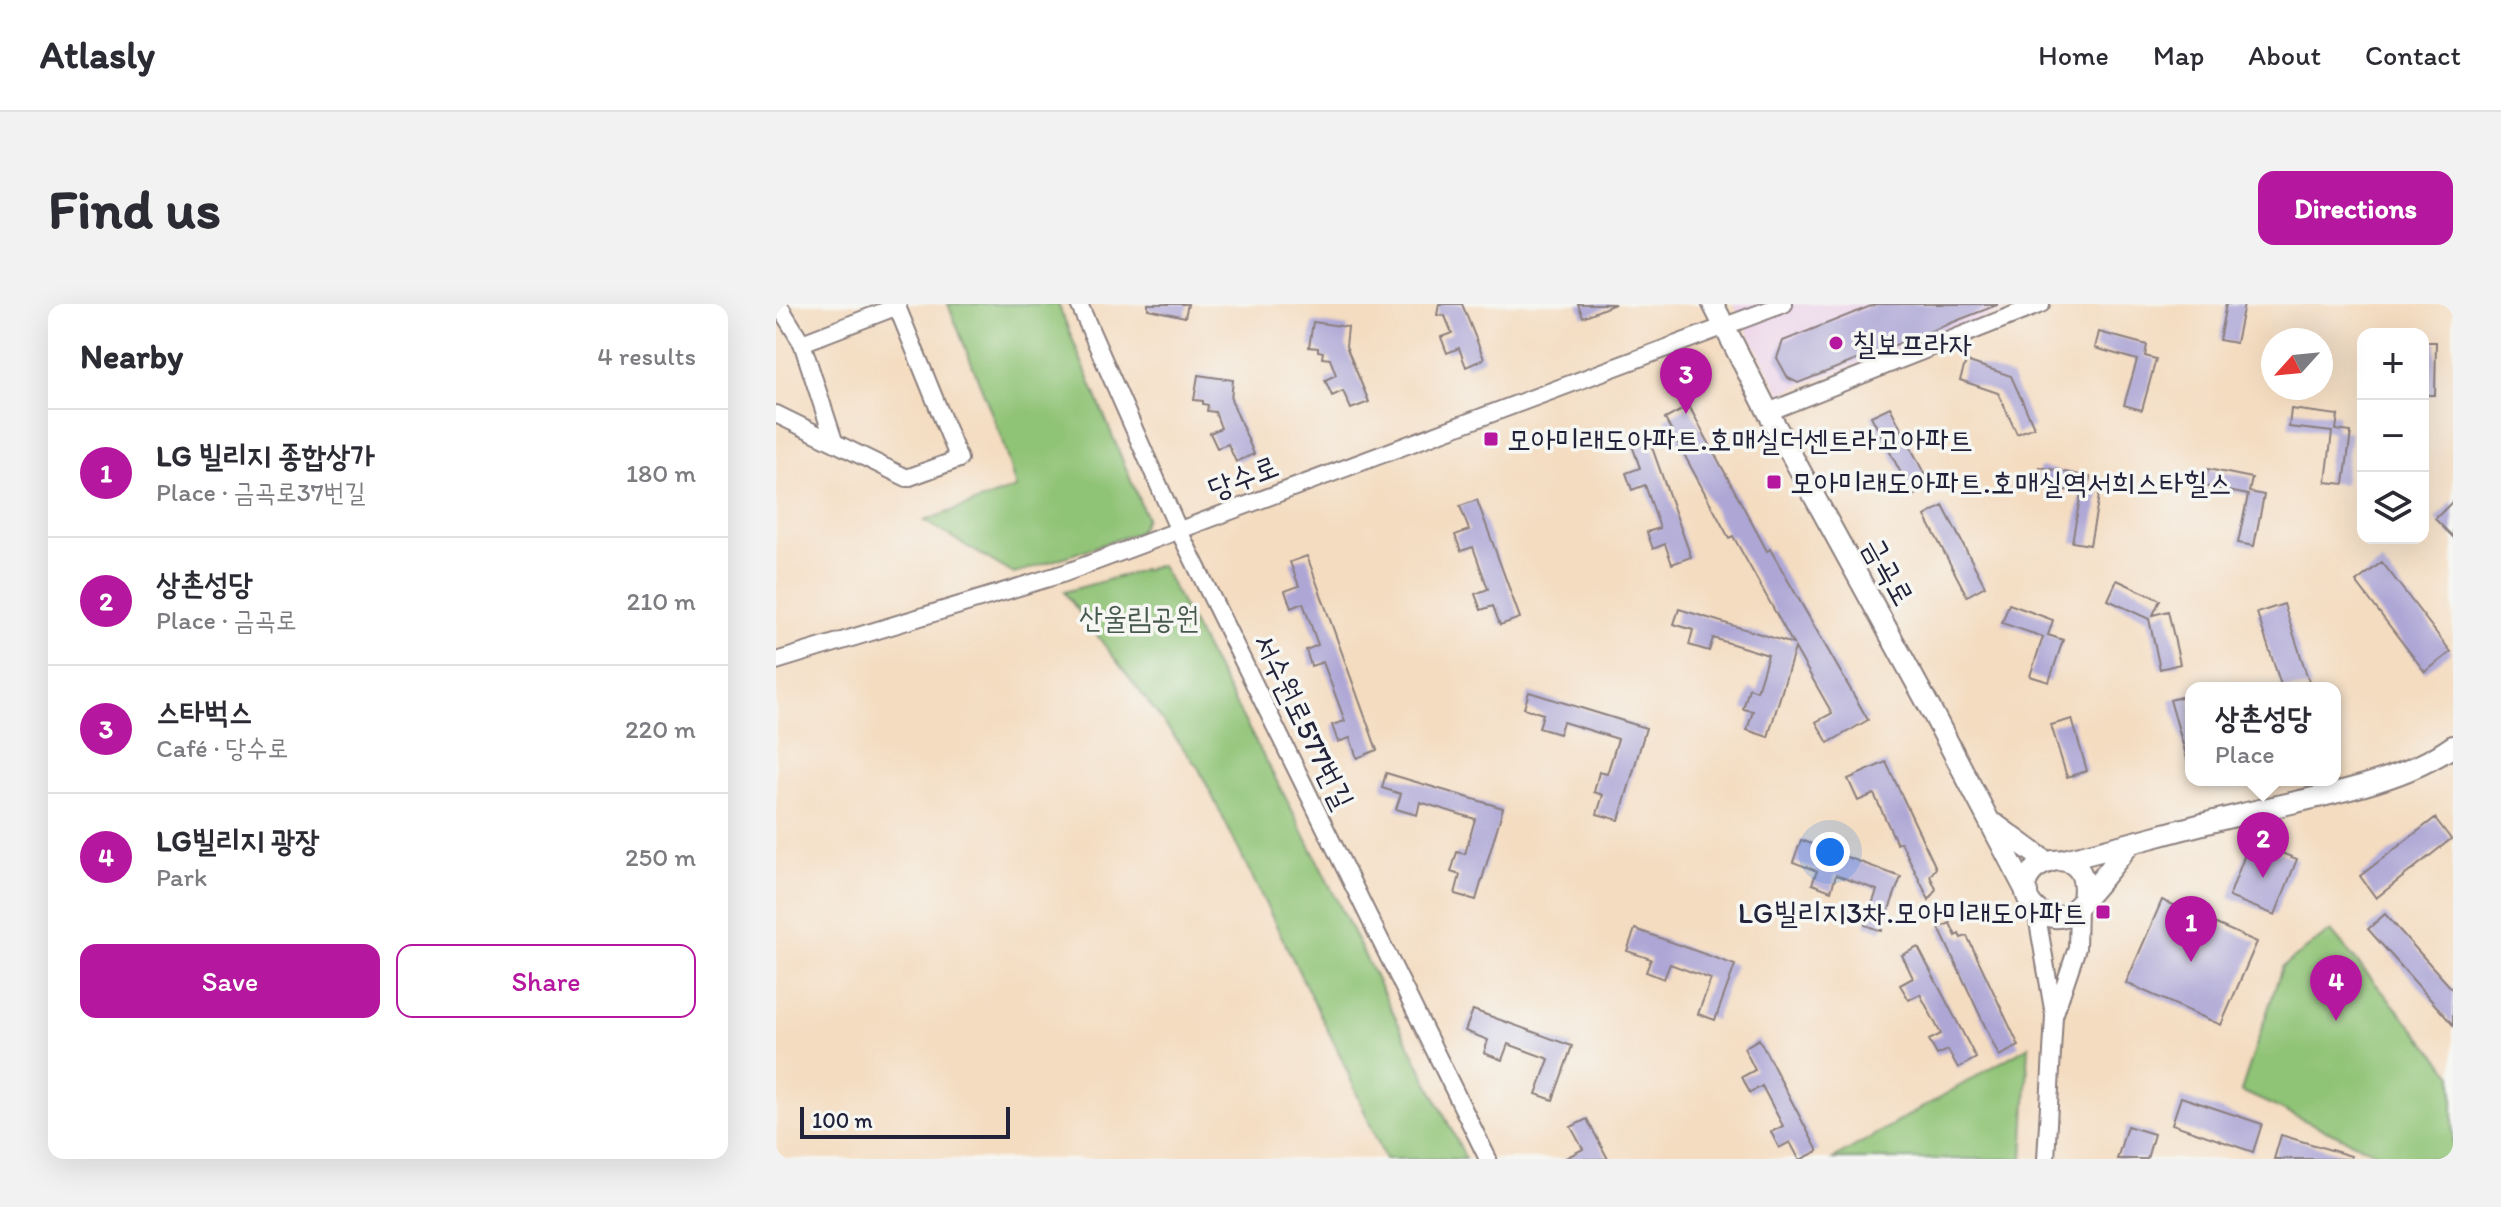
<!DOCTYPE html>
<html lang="en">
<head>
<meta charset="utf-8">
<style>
  :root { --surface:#fff; --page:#f2f2f3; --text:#2b2b33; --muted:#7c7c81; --line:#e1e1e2; --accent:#b5179e }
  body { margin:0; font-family:Itim,"Poor Story",sans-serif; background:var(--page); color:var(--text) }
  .controls { position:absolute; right:24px; top:24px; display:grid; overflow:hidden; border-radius:16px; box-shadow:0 8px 32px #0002 }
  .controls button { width:72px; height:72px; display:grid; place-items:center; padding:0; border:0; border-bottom:2px solid var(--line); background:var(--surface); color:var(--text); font:40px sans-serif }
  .compass { position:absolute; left:1485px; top:24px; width:72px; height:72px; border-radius:50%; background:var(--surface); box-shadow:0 8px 32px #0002; rotate:243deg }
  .scale { position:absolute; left:24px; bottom:20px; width:210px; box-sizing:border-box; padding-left:8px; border:4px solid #22223b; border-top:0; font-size:22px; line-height:28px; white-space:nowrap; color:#22223b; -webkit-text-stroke:6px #f6f6f2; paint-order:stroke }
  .you { position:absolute; left:1054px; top:548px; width:28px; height:28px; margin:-20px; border:6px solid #fff; border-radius:50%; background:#1a73e8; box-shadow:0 0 0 12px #1a73e833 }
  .badge { display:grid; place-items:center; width:52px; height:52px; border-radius:50%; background:var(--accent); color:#fff; font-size:26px; font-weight:700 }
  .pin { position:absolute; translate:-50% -66px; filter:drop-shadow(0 2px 4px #0008) }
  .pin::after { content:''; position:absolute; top:42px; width:28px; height:24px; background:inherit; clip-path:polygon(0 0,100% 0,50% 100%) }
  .popup { position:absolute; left:1409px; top:378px; width:156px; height:104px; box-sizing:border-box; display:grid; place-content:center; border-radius:16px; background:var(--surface); filter:drop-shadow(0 2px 6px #0005); font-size:26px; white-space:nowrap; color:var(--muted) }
  .popup b { font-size:30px; color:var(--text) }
  .popup::after { content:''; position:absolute; left:50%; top:100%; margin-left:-16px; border:16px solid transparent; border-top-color:var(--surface) }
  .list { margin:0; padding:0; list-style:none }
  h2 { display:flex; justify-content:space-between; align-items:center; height:104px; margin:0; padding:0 32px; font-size:34px }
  h2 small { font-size:26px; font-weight:400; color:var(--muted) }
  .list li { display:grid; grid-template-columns:52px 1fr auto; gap:24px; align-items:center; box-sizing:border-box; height:128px; padding:0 32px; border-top:2px solid var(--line) }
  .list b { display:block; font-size:30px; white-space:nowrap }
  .list p { margin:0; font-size:26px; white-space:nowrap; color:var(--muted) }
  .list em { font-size:26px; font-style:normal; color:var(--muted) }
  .actions { display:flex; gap:16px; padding:24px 32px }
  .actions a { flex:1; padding:18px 0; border:2px solid var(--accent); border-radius:16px; text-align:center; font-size:28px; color:var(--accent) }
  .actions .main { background:var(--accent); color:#fff }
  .icon { flex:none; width:44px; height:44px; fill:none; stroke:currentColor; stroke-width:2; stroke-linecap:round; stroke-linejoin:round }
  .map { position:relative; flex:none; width:1677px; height:855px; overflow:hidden; border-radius:16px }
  header { display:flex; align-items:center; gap:48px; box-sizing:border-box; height:112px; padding:0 40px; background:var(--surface); border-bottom:2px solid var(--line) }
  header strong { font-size:38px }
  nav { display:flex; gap:44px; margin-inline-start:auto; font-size:28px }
  .intro { display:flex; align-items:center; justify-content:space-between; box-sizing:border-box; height:192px; padding:0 48px }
  h1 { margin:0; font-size:56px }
  .button { padding:20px 36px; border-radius:16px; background:var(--accent); color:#fff; font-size:28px; font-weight:700 }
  main { display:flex; gap:48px; padding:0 48px }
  aside { flex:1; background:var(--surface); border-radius:16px; box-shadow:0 8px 32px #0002 }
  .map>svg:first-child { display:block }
  .built { fill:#ecd1e9 }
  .green { fill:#8fc375; stroke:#587258; stroke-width:2 }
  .building { fill:#aea7d6 }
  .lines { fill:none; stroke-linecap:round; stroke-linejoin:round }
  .minor-casing { stroke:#8b7f7e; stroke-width:20 }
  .major-casing { stroke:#8b7f7e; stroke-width:24 }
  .minor { stroke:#fff; stroke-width:16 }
  .major { stroke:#fff; stroke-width:20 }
  .poi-dot { fill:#b5179e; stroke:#f6f6f2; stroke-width:3 }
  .labels { text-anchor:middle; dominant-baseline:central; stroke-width:7; stroke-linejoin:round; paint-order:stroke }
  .poi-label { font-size:30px; fill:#22223b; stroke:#f6f6f2; text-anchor:start }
  .street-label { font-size:30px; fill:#22223b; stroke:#f6f6f2 }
  .park-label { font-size:30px; fill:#485a4f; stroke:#f6f6f2 }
</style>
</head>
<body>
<header>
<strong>Atlasly</strong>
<nav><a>Home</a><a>Map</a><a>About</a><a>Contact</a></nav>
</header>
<div class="intro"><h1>Find us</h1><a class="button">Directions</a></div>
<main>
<aside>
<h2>Nearby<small>4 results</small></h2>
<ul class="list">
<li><span class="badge">1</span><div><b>LG 빌리지 종합상가</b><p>Place · 금곡로37번길</p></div><em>180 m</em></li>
<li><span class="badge">2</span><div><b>상촌성당</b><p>Place · 금곡로</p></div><em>210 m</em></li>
<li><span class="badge">3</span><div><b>스타벅스</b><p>Café · 당수로</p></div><em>220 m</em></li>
<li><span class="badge">4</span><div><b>LG빌리지 광장</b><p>Park</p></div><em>250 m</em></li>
</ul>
<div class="actions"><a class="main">Save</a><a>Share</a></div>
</aside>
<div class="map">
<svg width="1677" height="855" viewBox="0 0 1677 855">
  <rect width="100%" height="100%" fill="#f6f6f2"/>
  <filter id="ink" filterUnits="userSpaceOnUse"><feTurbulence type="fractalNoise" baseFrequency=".0125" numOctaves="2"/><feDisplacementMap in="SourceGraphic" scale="16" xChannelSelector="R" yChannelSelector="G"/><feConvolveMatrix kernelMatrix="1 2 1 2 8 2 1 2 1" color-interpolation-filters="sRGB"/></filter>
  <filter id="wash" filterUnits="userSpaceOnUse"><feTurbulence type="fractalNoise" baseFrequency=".006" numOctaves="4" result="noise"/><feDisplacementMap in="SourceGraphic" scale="32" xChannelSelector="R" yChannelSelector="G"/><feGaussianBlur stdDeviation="1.8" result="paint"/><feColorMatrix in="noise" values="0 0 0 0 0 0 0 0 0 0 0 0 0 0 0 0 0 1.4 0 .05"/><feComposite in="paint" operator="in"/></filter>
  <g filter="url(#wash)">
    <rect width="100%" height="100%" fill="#f4dcc0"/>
    <path class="built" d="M957,0H1246L1005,89Z"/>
    <path class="green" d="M172,0H282L370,213L363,228L238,270L148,217L240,184L225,133Z
      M385,261L514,502L690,855H609L566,755L423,465L288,288Z
      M1555,627L1677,771V855H1613L1465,787L1506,663Z
      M1253,742L1247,855H1057Z"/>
    <g id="blocks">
      <path class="building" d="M372,0H412L409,13L372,5Z
        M663,0H686L708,55L690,63L683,44L671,49L665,33L676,29L669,12L661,11Z
        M802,0H839L807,13Z
        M1100,0H1221V1L1022,79L1012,74L1001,54L1007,37Z
        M1450,0H1468L1460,39L1443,36Z
        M537,18L572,23L570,42L593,98L575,105L567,87L556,92L549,76L560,71L554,55L546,54L547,48L542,47V44L533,43Z
        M1323,28L1371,41L1369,52L1380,55L1366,106L1348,101L1361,56L1319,44Z
        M1647,38H1660L1659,91H1647Z
        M1190,57L1235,72L1258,123L1241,130L1222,89L1184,76Z
        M422,71L457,76L455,95L478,150L460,158L452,140L441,144L434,129L445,124L439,108L431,107L432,101L427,100V97L418,96Z
        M913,102L991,247L994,245L1092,416L1052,439L1040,418L1056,409L1019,344L992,433L971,426L977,407L967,405L973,384L981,387L992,351L937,334L933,347L913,341L917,326L898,320L903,305L1017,340L957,232L953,234L889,115Z
        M1114,103L1155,183L1137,192L1095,112Z
        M1515,105L1562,111L1560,126L1575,128L1568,180L1550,178L1556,128L1513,123Z
        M873,135L915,253L896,260L889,240L877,245L871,228L884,224L869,181L856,186L850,169L864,164L856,141Z
        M1264,163L1314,173L1312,183L1324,186L1314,241L1296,238L1305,189L1260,180Z
        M1432,165L1476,174L1473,188L1488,191L1478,242L1462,239L1472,191L1428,182Z
        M701,196L744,314L724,321L717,302L705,306L699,290L712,285L697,243L685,247L679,231L693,226L684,202Z
        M1677,197V233L1659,215Z
        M1167,202L1209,282L1191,292L1149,212Z
        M531,252L601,446L581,454L574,434L562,438L556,421L569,417L547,358L535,362L530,346L542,341L527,299L515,304L509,287L523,282L514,258Z
        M1606,258L1675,348L1649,368L1580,278Z
        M1341,276L1384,296L1377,311L1392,307L1404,360L1384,365L1373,315L1332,296Z
        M1233,300L1277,316L1272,331L1287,336L1273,378L1254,372L1267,333L1226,319Z
        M1508,300L1535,384H1506L1481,309Z
        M753,388L870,424L843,516L821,510L827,491L818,488L823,468L831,470L842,435L787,418L783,430L763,424L767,410L748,404Z
        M1415,390V457L1412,458L1394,396Z
        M1296,415L1311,467L1291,473L1275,421Z
        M1110,458L1160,564L1154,572L1160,585L1153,596L1125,538L1121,540L1098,490L1082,497L1072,475Z
        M610,469L727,504L700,596L679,590L684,571L675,568L681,548L689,550L699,515L644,498L641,511L620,505L625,490L606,484Z
        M1659,514L1675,535L1600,594L1584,572Z
        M1025,536L1125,573L1105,627L1089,621L1101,586L1060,571L1055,587L1036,580L1041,567L1017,558Z
        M1474,537L1521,555L1499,611L1453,593Z
        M1386,596L1481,638L1445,721L1350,679Z
        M1609,610L1677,686V721L1592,625Z
        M1174,619L1180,632L1183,630L1185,634L1191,632L1243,742L1223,752L1163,624Z
        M859,625L959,661L939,716L922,710L935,675L894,660L888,675L870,668L875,655L851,647Z
        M1142,643L1200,754L1182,764L1172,746L1161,751L1153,736L1165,730L1144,690L1133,696L1124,681L1137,674L1126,651Z
        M697,706L796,742L777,796L760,790L773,755L732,740L726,756L708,749L712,736L689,727Z
        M983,735L1042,847L1026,855H1023L1014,838L1003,844L995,828L1007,822L986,782L974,789L966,773L979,766L968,744Z
        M1405,793L1486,820L1477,848L1396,820Z
        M811,815L832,855H788L807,845L795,823Z
        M1351,822L1378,830L1371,855H1341Z
        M1505,831L1575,852V855H1498Z"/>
    </g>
  </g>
  <g filter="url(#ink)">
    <use href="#blocks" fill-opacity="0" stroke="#8b7f7e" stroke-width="2"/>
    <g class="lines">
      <defs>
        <path id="minor" d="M2,0L26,39L58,137
          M303,0L403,227L712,855
          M26,39L122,2
          M992,108L1265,0
          M0,110L131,174L183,155L120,0
          M0,357L289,269L1008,0
          M1260,606L1278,711
          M1270,855L1278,712L1301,644L1302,603"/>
        <path id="major" d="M937,0L992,108L1154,404L1251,589
          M1220,521L1269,557
          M1288,556C1348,542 1407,524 1467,510C1532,494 1623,481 1677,442
          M1307,595C1318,525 1219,564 1259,604C1267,612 1278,615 1288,612C1302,608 1342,554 1354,540"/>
      </defs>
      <use href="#minor" class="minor-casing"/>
      <use href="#major" class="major-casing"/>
      <use href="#minor" class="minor"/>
      <use href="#major" class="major"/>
    </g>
  </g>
  <g class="poi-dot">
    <circle cx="1060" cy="39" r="8"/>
    <rect x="707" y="127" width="16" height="16" rx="4"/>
    <rect x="990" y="170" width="16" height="16" rx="4"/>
    <rect x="1319" y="600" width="16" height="16" rx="4"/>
  </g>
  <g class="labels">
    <g class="poi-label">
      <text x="1076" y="39">칠보프라자</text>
      <text x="731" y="135">모아미래도아파트.호매실더센트라고아파트</text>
      <text x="1014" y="178">모아미래도아파트.호매실역서희스타힐스</text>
      <text x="1311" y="608" text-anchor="end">LG빌리지3차.모아미래도아파트</text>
    </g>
    <g class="street-label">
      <text transform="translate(467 173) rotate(-21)">당수로</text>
      <text transform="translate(1113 267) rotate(61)">금곡로</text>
      <text transform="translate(528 417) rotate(64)">서수원로577번길</text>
    </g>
    <g class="park-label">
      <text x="363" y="313">산울림공원</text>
    </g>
  </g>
</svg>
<div class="controls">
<button>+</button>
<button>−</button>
<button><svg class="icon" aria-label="layers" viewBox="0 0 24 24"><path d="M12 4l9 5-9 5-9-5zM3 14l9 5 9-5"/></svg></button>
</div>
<svg class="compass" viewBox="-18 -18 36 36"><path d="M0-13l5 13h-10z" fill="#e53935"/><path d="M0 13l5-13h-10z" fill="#7c7c81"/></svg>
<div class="scale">100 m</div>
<div class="you"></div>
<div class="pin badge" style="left:1415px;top:658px">1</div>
<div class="pin badge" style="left:1487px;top:574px">2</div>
<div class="popup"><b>상촌성당</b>Place</div>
<div class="pin badge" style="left:910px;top:110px">3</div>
<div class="pin badge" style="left:1560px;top:717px">4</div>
</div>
</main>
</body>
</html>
